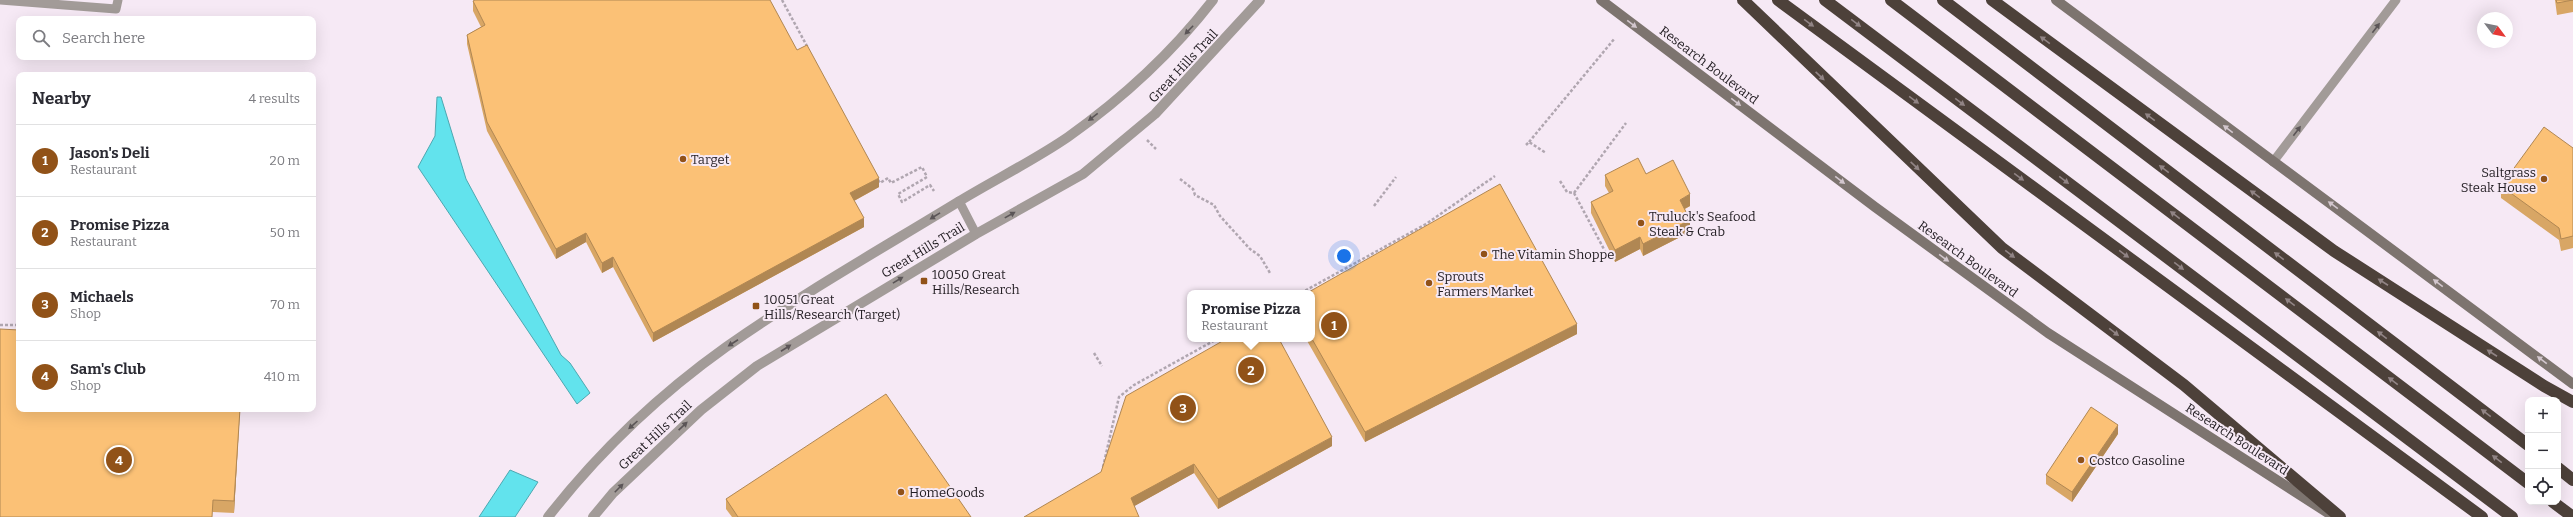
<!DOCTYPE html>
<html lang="en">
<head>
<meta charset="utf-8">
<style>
  :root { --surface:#fff; --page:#f7f7f7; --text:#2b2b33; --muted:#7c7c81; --line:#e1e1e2; --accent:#915218 }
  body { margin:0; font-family:Bitter,serif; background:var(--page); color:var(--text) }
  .controls { position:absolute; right:12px; bottom:12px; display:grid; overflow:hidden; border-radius:8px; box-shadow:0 4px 16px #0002 }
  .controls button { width:36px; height:36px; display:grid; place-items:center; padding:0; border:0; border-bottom:1px solid var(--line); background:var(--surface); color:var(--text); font:20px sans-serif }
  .compass { position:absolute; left:2477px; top:12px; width:36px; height:36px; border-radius:50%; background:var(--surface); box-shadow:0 4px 16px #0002; rotate:122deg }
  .you { position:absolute; left:1344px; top:256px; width:14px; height:14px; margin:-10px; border:3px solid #fff; border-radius:50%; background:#1a73e8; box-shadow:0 0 0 6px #1a73e833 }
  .badge { display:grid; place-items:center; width:26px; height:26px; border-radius:50%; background:var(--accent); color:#fff; font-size:13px; font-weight:700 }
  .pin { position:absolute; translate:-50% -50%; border:2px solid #fff; box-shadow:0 1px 4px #0006 }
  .popup { position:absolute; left:1187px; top:290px; width:128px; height:52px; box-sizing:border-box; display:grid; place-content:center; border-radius:8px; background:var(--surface); filter:drop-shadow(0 1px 3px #0005); font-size:13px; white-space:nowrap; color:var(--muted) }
  .popup b { font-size:15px; color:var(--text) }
  .popup::after { content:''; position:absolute; left:50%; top:100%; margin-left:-8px; border:8px solid transparent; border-top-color:var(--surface) }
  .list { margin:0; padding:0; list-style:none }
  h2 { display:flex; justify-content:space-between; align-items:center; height:52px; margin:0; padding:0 16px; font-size:17px }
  h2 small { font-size:13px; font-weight:400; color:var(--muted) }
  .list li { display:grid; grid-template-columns:26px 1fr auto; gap:12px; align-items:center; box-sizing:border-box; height:72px; padding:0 16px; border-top:1px solid var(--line) }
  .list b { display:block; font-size:15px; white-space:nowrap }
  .list p { margin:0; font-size:13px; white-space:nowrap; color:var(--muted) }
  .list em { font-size:13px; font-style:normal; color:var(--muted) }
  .icon { flex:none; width:22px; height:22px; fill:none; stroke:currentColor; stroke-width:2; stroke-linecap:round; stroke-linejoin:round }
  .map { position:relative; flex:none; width:2573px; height:517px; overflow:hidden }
  .search { position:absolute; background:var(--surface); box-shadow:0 4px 16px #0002; left:16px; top:16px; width:300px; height:44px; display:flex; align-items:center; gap:10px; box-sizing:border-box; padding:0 14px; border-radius:8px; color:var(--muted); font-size:15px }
  .panel { position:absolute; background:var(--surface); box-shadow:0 4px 16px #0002; left:16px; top:72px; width:300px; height:340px; border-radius:8px }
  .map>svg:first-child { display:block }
  .water { fill:#62e3ed; stroke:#4ea7b0 }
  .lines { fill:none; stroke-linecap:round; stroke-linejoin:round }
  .path { stroke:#b0a6b0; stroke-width:2.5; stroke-dasharray:3 2; stroke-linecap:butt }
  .service { stroke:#a29b98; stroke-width:9 }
  .tertiary { stroke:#a29b98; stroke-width:10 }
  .secondary { stroke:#7d746f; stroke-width:10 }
  .motorway { stroke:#4d413a; stroke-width:12 }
  .wall { fill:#d8a665 }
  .shaded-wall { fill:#b08753 }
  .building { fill:#fbc176; stroke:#b08753 }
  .oneway { fill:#918485 }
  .oneway2 { fill:#d2c6cd }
  .oneway3 { fill:#5b5557 }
  .poi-dot { fill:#915218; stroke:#f6e9f5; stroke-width:1.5 }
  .labels { text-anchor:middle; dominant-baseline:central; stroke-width:4; stroke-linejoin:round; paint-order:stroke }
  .street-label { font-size:13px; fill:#211c21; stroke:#f6e9f5 }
  .poi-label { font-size:13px; fill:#211c21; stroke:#f6e9f5; text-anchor:start }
</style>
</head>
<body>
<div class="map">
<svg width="2573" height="517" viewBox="0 0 2573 517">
  <rect width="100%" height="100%" fill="#f6e9f5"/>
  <path class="water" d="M437,97H441L466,179L561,355L570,363L590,393L577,404L418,167L435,136Z
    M510,470L538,482L515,517H479Z"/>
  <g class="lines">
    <path class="path" d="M782,0L808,48
      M1147,140L1156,149
      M1529,142L1615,38
      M1526,145L1529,142L1546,153
      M1180,179L1193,189L1195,195L1214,205L1220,216L1250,249L1260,256L1270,273
      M878,180L880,183L888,178L891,183L922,167L927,177L898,194L902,202L930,185L934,191
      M1560,181L1567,192L1574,193L1606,253
      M1574,193L1626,123
      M1374,206L1396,177
      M1301,293L1426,224L1495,176
      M0,325H19
      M1094,353L1102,366
      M1103,467L1119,397L1134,385L1217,339"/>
    <path class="service" d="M0,0L116,9L118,0
      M2273,162L2396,0
      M959,201L976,234"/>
    <path class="tertiary" d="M548,517C598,453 660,394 726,347C800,295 881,249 958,202C994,180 1033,161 1068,137C1123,98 1172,53 1213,0
      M593,517L613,493L701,410L757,366L976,234L1083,174L1155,114L1260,0"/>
    <path class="secondary" d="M1601,0L1875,207L2048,333L2328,513
      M2056,0L2573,384"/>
    <path class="motorway" d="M1743,0L2002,248L2184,385L2340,517
      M1778,0L2482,517
      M1825,0L2512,517
      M1891,0L2528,483
      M1943,0L2528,445
      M1992,0L2334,251L2544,386L2573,402
      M2558,468L2573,480
      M2553,502L2573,517"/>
  </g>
  <path class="wall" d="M2555,0H2573V12L2557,15Z
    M473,1L797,50L879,187L854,201L864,227L653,342L613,267L602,273L586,242L556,259L487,131L467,44V35L481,27L473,11Z
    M2573,148V248L2561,251L2559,240L2501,198V186Z
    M1646,174L1690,206L1685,209L1690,232L1643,256L1640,249L1615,262L1591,213V202L1609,193L1605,186V175Z
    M1577,334L1365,442L1306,339H1312Z
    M19,409H240L234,513L213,512Z
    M2118,434L2072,502L2046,484V475Z
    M1332,446L1218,509L1194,473L1134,506L1101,472Z
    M726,499L971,517H732L726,509Z"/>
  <path class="shaded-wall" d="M879,178V187L850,203V193Z
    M1690,194V206L1680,211V200Z
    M864,218V227L653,342V333Z
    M1690,220V232L1643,256V244Z
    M586,233V242L556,259V249Z
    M1640,237V249L1615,262V250Z
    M613,257V267L602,273V263Z
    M1577,324V334L1365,442V432Z
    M240,409L234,513V501Z
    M2118,425V434L2072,502V492Z
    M1332,437V446L1218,509V499Z
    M1194,464V473L1131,508V498Z"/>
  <path class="building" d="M475,0H770L797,50L807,45L879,178L850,193L864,218L653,333L613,257L602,263L586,233L556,249L487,122L467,35L485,25L473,1Z
    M2556,0H2573L2557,3Z
    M2544,127L2573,148V236L2561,239L2559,228L2501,186Z
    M1638,158L1646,174L1673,160L1690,194L1680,200L1690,220L1643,244L1640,237L1615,250L1591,202L1613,191L1605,175Z
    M1500,184L1577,324L1365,432L1312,339V293H1307Z
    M0,329L19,330V409H240L234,501L213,500L212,517H0Z
    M1226,339H1279L1332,437L1218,499L1194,464L1131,498L1139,517H1024L1101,472L1126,396Z
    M886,394L971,517H738L726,499Z
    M2091,407L2118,425L2072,492L2046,475Z"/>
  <defs><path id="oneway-solid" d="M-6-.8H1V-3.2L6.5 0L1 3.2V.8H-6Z"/></defs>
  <g class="oneway">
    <use href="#oneway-solid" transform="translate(1809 23) rotate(36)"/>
    <use href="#oneway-solid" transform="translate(1856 23) rotate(37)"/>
    <use href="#oneway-solid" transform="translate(2045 40) rotate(-144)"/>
    <use href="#oneway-solid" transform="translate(1820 76) rotate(43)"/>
    <use href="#oneway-solid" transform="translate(1914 100) rotate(36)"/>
    <use href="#oneway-solid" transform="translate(1960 102) rotate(37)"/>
    <use href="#oneway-solid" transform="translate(2150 117) rotate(-144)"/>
    <use href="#oneway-solid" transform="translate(1915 166) rotate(43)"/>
    <use href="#oneway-solid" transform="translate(2164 169) rotate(-143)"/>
    <use href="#oneway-solid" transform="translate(2019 177) rotate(36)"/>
    <use href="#oneway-solid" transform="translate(2064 180) rotate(37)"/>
    <use href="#oneway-solid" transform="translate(2255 194) rotate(-144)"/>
    <use href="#oneway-solid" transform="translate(2175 215) rotate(-143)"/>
    <use href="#oneway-solid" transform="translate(2010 254) rotate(37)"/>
    <use href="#oneway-solid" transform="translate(2124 254) rotate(36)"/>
    <use href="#oneway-solid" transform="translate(2279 256) rotate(-143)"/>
    <use href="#oneway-solid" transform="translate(2179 266) rotate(37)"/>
    <use href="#oneway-solid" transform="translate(2383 282) rotate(-147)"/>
    <use href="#oneway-solid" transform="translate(2290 302) rotate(-143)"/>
    <use href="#oneway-solid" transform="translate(2114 332) rotate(37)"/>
    <use href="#oneway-solid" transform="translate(2382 335) rotate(-143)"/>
    <use href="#oneway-solid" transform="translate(2492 353) rotate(-147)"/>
    <use href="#oneway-solid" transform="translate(2393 381) rotate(-143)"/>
    <use href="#oneway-solid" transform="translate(2486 413) rotate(-143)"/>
    <use href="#oneway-solid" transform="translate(2497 459) rotate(-143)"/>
  </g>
  <g class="oneway2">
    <use href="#oneway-solid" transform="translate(1632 24) rotate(37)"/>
    <use href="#oneway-solid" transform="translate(1736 102) rotate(37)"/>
    <use href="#oneway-solid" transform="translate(2228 129) rotate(-143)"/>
    <use href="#oneway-solid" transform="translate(1840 180) rotate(37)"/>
    <use href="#oneway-solid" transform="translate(2333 205) rotate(-144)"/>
    <use href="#oneway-solid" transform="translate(1944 258) rotate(36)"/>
    <use href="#oneway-solid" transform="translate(2438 283) rotate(-143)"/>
    <use href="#oneway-solid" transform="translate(2542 360) rotate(-143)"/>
  </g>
  <g class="oneway3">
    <use href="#oneway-solid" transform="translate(2376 28) rotate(-53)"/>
    <use href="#oneway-solid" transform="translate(1189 30) rotate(134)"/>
    <use href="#oneway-solid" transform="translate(1093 117) rotate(142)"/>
    <use href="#oneway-solid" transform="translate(2297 131) rotate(-53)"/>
    <use href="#oneway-solid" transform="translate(1010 215) rotate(-29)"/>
    <use href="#oneway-solid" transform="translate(935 216) rotate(148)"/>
    <use href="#oneway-solid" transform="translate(898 280) rotate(-31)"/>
    <use href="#oneway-solid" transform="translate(733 343) rotate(147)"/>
    <use href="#oneway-solid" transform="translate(786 348) rotate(-33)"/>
    <use href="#oneway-solid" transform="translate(633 425) rotate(138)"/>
    <use href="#oneway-solid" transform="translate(683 426) rotate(-43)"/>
    <use href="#oneway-solid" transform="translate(619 488) rotate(-45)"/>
  </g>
  <g class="poi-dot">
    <circle cx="683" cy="159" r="4"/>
    <circle cx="2544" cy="179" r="4"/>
    <circle cx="1641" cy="223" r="4"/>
    <circle cx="1484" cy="254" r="4"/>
    <rect x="920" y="277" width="8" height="8" rx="2"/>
    <circle cx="1429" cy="283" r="4"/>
    <rect x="752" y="302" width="8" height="8" rx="2"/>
    <circle cx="2081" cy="460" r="4"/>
    <circle cx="901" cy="492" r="4"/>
  </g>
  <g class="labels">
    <g class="street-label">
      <text transform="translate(1709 65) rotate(37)">Research Boulevard</text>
      <text transform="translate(1183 66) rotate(-47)">Great Hills Trail</text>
      <text transform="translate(923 250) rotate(-31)">Great Hills Trail</text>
      <text transform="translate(1968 259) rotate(36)">Research Boulevard</text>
      <text transform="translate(655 435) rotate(-43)">Great Hills Trail</text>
      <text transform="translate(2237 439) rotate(33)">Research Boulevard</text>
    </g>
    <g class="poi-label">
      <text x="691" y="159">Target</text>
      <text x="2536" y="172" text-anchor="end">Saltgrass<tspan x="2536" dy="15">Steak House</tspan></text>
      <text x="1649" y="216">Truluck's Seafood<tspan x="1649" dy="15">Steak &amp; Crab</tspan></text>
      <text x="1492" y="254">The Vitamin Shoppe</text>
      <text x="932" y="274">10050 Great<tspan x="932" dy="15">Hills/Research</tspan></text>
      <text x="1437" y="276">Sprouts<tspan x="1437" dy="15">Farmers Market</tspan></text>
      <text x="764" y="299">10051 Great<tspan x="764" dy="15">Hills/Research (Target)</tspan></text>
      <text x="2089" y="460">Costco Gasoline</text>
      <text x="909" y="492">HomeGoods</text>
    </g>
  </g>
</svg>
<div class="controls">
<button>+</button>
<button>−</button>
<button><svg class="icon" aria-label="locate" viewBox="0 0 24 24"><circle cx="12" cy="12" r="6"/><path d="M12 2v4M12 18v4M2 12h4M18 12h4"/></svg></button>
</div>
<svg class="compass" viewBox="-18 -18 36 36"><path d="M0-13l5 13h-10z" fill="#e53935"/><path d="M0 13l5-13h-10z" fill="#7c7c81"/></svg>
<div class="you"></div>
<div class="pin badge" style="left:1334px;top:325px">1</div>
<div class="pin badge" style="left:1251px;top:370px">2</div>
<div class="popup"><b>Promise Pizza</b>Restaurant</div>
<div class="pin badge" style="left:1183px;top:408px">3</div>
<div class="pin badge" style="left:119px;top:460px">4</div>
<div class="search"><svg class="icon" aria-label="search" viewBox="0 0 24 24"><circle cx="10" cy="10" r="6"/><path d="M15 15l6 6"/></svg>Search here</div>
<section class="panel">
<h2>Nearby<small>4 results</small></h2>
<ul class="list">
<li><span class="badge">1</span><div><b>Jason's Deli</b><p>Restaurant</p></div><em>20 m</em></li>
<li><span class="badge">2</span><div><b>Promise Pizza</b><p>Restaurant</p></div><em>50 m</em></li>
<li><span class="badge">3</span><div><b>Michaels</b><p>Shop</p></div><em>70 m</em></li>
<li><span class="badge">4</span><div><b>Sam's Club</b><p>Shop</p></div><em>410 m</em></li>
</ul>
</section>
</div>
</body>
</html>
